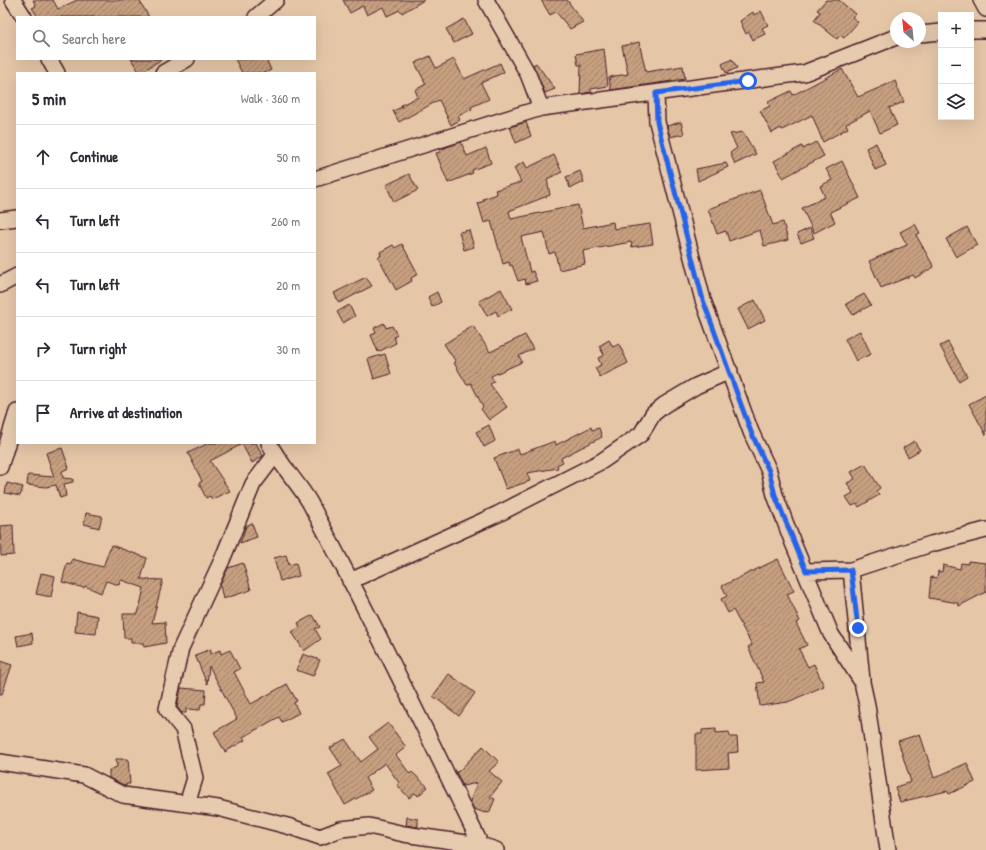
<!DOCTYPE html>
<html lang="en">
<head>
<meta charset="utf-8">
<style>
  :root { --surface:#fff; --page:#f2f2f3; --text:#2b2b33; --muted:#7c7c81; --line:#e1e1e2 }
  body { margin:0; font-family:"Patrick Hand",sans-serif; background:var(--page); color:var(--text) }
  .controls { position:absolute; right:12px; top:12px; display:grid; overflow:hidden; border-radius:0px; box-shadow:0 4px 16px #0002 }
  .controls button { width:36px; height:36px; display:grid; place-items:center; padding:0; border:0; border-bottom:1px solid var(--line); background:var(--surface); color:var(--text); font:20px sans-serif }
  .compass { position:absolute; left:890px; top:12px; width:36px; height:36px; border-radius:50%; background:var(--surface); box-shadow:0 4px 16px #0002; rotate:333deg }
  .stop { position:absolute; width:12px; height:12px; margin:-9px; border:3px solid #2563eb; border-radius:50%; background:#fff }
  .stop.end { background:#2563eb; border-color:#fff; box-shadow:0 1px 4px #0008 }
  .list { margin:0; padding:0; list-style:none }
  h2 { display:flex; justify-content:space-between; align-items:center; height:52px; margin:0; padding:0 16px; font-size:17px }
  h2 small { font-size:13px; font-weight:400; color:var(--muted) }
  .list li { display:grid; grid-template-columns:26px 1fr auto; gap:12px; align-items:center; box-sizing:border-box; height:64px; padding:0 16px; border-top:1px solid var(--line) }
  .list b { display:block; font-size:15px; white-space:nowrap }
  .list em { font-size:13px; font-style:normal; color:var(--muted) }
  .icon { flex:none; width:22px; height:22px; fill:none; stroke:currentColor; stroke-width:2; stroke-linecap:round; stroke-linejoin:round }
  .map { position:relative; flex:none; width:986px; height:850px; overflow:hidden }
  .search { position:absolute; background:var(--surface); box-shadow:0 4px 16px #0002; left:16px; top:16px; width:300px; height:44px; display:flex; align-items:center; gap:10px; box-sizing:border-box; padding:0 14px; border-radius:0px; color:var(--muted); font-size:15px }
  .panel { position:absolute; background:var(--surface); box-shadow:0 4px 16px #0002; left:16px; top:72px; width:300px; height:372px; border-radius:0px }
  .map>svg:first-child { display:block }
  .building { fill:url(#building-hatch); stroke:#4a1f2b }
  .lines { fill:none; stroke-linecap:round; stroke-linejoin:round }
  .minor-casing { stroke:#4a1f2b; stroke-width:18 }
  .minor { stroke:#e7cbae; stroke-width:15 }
  .route { stroke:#2563eb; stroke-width:5 }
</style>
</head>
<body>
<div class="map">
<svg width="986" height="850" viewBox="0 0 986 850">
  <defs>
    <pattern id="building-hatch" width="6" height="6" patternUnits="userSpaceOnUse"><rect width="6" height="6" fill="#c69f7f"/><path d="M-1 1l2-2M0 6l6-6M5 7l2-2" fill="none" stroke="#a38168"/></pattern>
  </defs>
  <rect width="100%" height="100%" fill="#e5c7a8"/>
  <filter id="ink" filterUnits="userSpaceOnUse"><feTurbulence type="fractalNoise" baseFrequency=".025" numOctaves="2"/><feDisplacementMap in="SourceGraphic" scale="8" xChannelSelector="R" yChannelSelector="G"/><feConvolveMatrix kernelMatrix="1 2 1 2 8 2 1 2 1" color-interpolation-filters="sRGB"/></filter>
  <g filter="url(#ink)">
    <path class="building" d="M33,0H53L58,9L77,0H139L149,17H38L32,8L36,6Z
      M343,0H424L402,13L400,10L387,16L383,7L367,15L363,6L350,13Z
      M541,0H567L583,22L570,29L556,12L550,15Z
      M826,0H839L855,14L852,17L858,22L844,38L840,35L837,39L814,20L820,12L817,10Z
      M761,11L768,25L762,28L765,34L753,40L749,32L746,34L740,21L753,12L754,15Z
      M464,19L472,34L454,43L446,29Z
      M639,42L646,72L683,66L685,79L611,90L609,77L628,74L622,46Z
      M604,49L608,86L591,89V92L580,94L581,65H578L576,54Z
      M430,56L436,68L454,59L464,79L500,63L504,72L481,83L489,99L471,107L472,109L458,116L460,120L451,125L439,100L399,122L393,111L402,107L401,105L418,97L415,90L426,84L415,63Z
      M131,59H162L140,73Z
      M235,59H266L271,70L265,73H242Z
      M732,59L737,68L726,73L722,64Z
      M536,63L555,89L545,93L533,65Z
      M842,69L858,97L895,81L904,102L889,108L897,125L880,133L870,111L846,124L848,128L823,142L812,115L782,130L781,128L772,133L760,111L770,106L768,102L791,91L793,95Z
      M526,122L531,136L516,143L510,127Z
      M681,122L684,134L670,137L667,126Z
      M743,132L756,154L735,164L730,153L737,148L730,134Z
      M461,142L467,156L486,148L491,163L472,170L473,173L448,183L436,153L440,152L439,150Z
      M816,142L824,156L783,178L774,161L802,146L803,149Z
      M876,143L886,165L875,170L866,148Z
      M554,155L562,172L547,179L550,195L509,211L511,219L578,205L583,228L613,222L614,229L650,224L653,244L632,247L631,242L583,251L585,264L559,270L555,252L549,254L544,232L521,237L530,272L533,271L537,281L526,284L525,279L518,281L512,265L510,266L509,262L503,264L491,221L484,223L478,203L484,201L483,199L497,194L495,190L521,182L514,168L524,162L527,168Z
      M842,161L860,198L830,212L835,222L814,233L802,208L825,197L820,186L832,180L826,169Z
      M726,163L728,167L698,181L696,169Z
      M580,171L584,182L570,188L566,177Z
      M409,174L418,190L394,202L386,185Z
      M760,190L773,225L783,222L788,240L764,246L760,230L729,241L726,231L717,234L708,209Z
      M915,224L920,233L916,235L934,267L915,278L913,275L881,288L869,261L907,245L900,232Z
      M967,227L977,245L956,257L946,239Z
      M810,228L814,238L801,243L797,234Z
      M469,230L474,247L464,250L459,232Z
      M402,244L418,274L411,278L412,281L396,290L378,257L381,256L380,252L393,245L395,248Z
      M366,277L372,286L339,303L334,293Z
      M501,289L512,309L498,316L496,311L487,316L479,301Z
      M437,292L441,302L432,307L428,297Z
      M864,294L871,305L853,315L846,304Z
      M755,300L765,320L748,329L738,309Z
      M349,305L355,316L343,323L337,312Z
      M384,323L386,328L392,326L397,335L394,337L396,343L378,352L371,335L376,333L374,328Z
      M473,326L490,352L525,335L533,349L519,356L522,362L491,376L494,382L490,384L507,407L489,420L481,409L483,407L471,383L467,385L454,363L456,362L444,344Z
      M860,331L871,354L856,361L845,339Z
      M609,340L613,347L619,344L628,363L600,377L595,368L601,365L598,358L604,355L599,346Z
      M948,342L967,376L959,381L940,346Z
      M385,354L391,374L374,379L368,359Z
      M986,395V435L969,404Z
      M489,425L495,441L484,447L476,432Z
      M591,427L592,430L599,428L602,437L561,458L563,462L557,465L558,468L527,473L530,481L506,489L494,458L518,449L520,454L555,441L556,445Z
      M914,441L920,450L908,457L903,448Z
      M209,443H256L263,456L252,463L242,444L210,461L230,491L212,499L210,496L206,498L199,483L202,481L188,453Z
      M62,448L69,468L62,471L63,478L73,479V482L64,484L66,496L60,498L56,485L46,487L27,485L28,475L54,477L46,453Z
      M865,464L880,488L876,491L879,495L859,507L857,504L852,506L846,497L853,493L847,483L855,479L851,472Z
      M7,483L23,487L20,496L5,493Z
      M86,513L102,516L99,528L84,524Z
      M252,523L257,537L240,543L246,526Z
      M13,525L14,555L1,556L0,526Z
      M111,545L147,558L141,579L163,580L152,623L165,622L166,643L144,647L143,643H131V638H124L123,614H138L144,588L121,580L119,585L106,581L101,593L85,586L84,588L62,582L67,563L71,564L72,559L103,567Z
      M286,555L289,565L296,563L299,576L280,581L274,558Z
      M778,559L794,591L787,594L800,621L796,623L807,645L799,649L808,667L814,664L824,686L788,702L760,706L757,683L764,682L748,647L752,645L733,610L728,613L721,599L727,596L722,586Z
      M968,561L986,563V592L959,606L958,603L929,598L931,577L937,578L938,571L942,572L943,565L960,569L961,563L968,564Z
      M243,563L251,590L223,599L220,585L228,568Z
      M41,573L55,576L51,597L36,594Z
      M77,612L98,616L96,634L75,632Z
      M313,615L320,627L315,629L321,639L304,651L292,632L300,627L298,623Z
      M32,633L33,643L18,646L16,636Z
      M211,649L210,654L220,650L221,654L230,650L240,669L234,672L251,704L287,684L297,701L294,703L299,713L282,722L279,717L243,737L245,740L225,752L214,732L237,719L209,666L207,684L195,655Z
      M303,654L320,660L313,676L296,670Z
      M0,661L12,665L2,694H0Z
      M449,674L475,693L459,716L433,696Z
      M181,688L206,690L205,704H201L200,710L186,709V713H182L177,707Z
      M388,723L406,747L396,755L410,774L412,772L428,787L418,796L415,793L409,798L397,785L399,783L385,763L365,778L372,790L345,805L328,774L342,766L330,748L345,739L361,762L378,749L369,737Z
      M716,729V733L729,732L730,737H737L738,752L728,753L729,768L696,770V734H702V730Z
      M920,734L934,778L967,763L975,782L949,794L947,791L900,802L895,787L911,782L898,741Z
      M483,746L499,762L489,771L502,782L490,797L495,799L489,813L485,812V813L474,809L470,801L477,783L463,786L456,772L459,771Z
      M116,759H128L130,784H126V786L109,778V770L117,767Z
      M407,817L418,819V827L406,825Z"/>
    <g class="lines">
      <defs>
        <path id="minor" d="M13,0L24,17
          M486,0L528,74L541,108
          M981,0L986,9
          M256,17L276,0
          M971,30H986
          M920,34L941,32
          M49,59L57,73
          M163,73L187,59
          M656,93L657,122L703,300L751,432L769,471L775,495L793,543L831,634L862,682L867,705L888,850
          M315,179L541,108L804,73L896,37
          M0,220L17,218
          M0,285L17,276
          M269,443C280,465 298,482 310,503C369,614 424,726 478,839L480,850
          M0,467L17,412
          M851,570L862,680
          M806,571L851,570L931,544L986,530
          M350,581L498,514L602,461L641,434L653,414L664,405L696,386L730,371
          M0,762L84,775L123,795L218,808L291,827L320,837L341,829L369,826L404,834L480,845L496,850
          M187,804L195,778L183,729L167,709L181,648L222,560L253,484L275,455"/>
      </defs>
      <use href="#minor" class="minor-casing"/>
      <use href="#minor" class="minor"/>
    </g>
  </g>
  <g class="lines" filter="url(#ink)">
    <path class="route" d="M748,81L656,93L657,122L703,300L751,432L769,471L775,495L806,571L851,570L858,628"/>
  </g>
</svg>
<div class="controls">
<button>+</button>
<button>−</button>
<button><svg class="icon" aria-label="layers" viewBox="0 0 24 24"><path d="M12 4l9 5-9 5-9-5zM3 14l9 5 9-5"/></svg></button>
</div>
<svg class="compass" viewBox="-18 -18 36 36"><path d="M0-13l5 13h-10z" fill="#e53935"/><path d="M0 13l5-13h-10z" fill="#7c7c81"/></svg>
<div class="stop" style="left:748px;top:81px"></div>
<div class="stop end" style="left:858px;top:628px"></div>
<div class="search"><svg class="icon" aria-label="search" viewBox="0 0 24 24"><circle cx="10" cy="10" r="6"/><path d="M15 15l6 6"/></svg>Search here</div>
<section class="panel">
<h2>5 min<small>Walk · 360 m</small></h2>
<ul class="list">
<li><svg class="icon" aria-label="ahead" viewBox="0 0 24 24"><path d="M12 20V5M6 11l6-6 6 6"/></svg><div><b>Continue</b></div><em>50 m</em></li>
<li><svg class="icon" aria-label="left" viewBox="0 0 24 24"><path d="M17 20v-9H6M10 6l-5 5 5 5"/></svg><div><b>Turn left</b></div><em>260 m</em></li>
<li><svg class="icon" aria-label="left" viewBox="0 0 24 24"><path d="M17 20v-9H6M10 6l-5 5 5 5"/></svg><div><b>Turn left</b></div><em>20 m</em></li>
<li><svg class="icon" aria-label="right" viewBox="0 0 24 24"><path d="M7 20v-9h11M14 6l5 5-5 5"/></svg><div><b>Turn right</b></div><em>30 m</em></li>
<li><svg class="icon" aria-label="arrive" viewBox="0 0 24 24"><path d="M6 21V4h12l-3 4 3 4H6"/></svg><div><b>Arrive at destination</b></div></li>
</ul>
</section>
</div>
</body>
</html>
